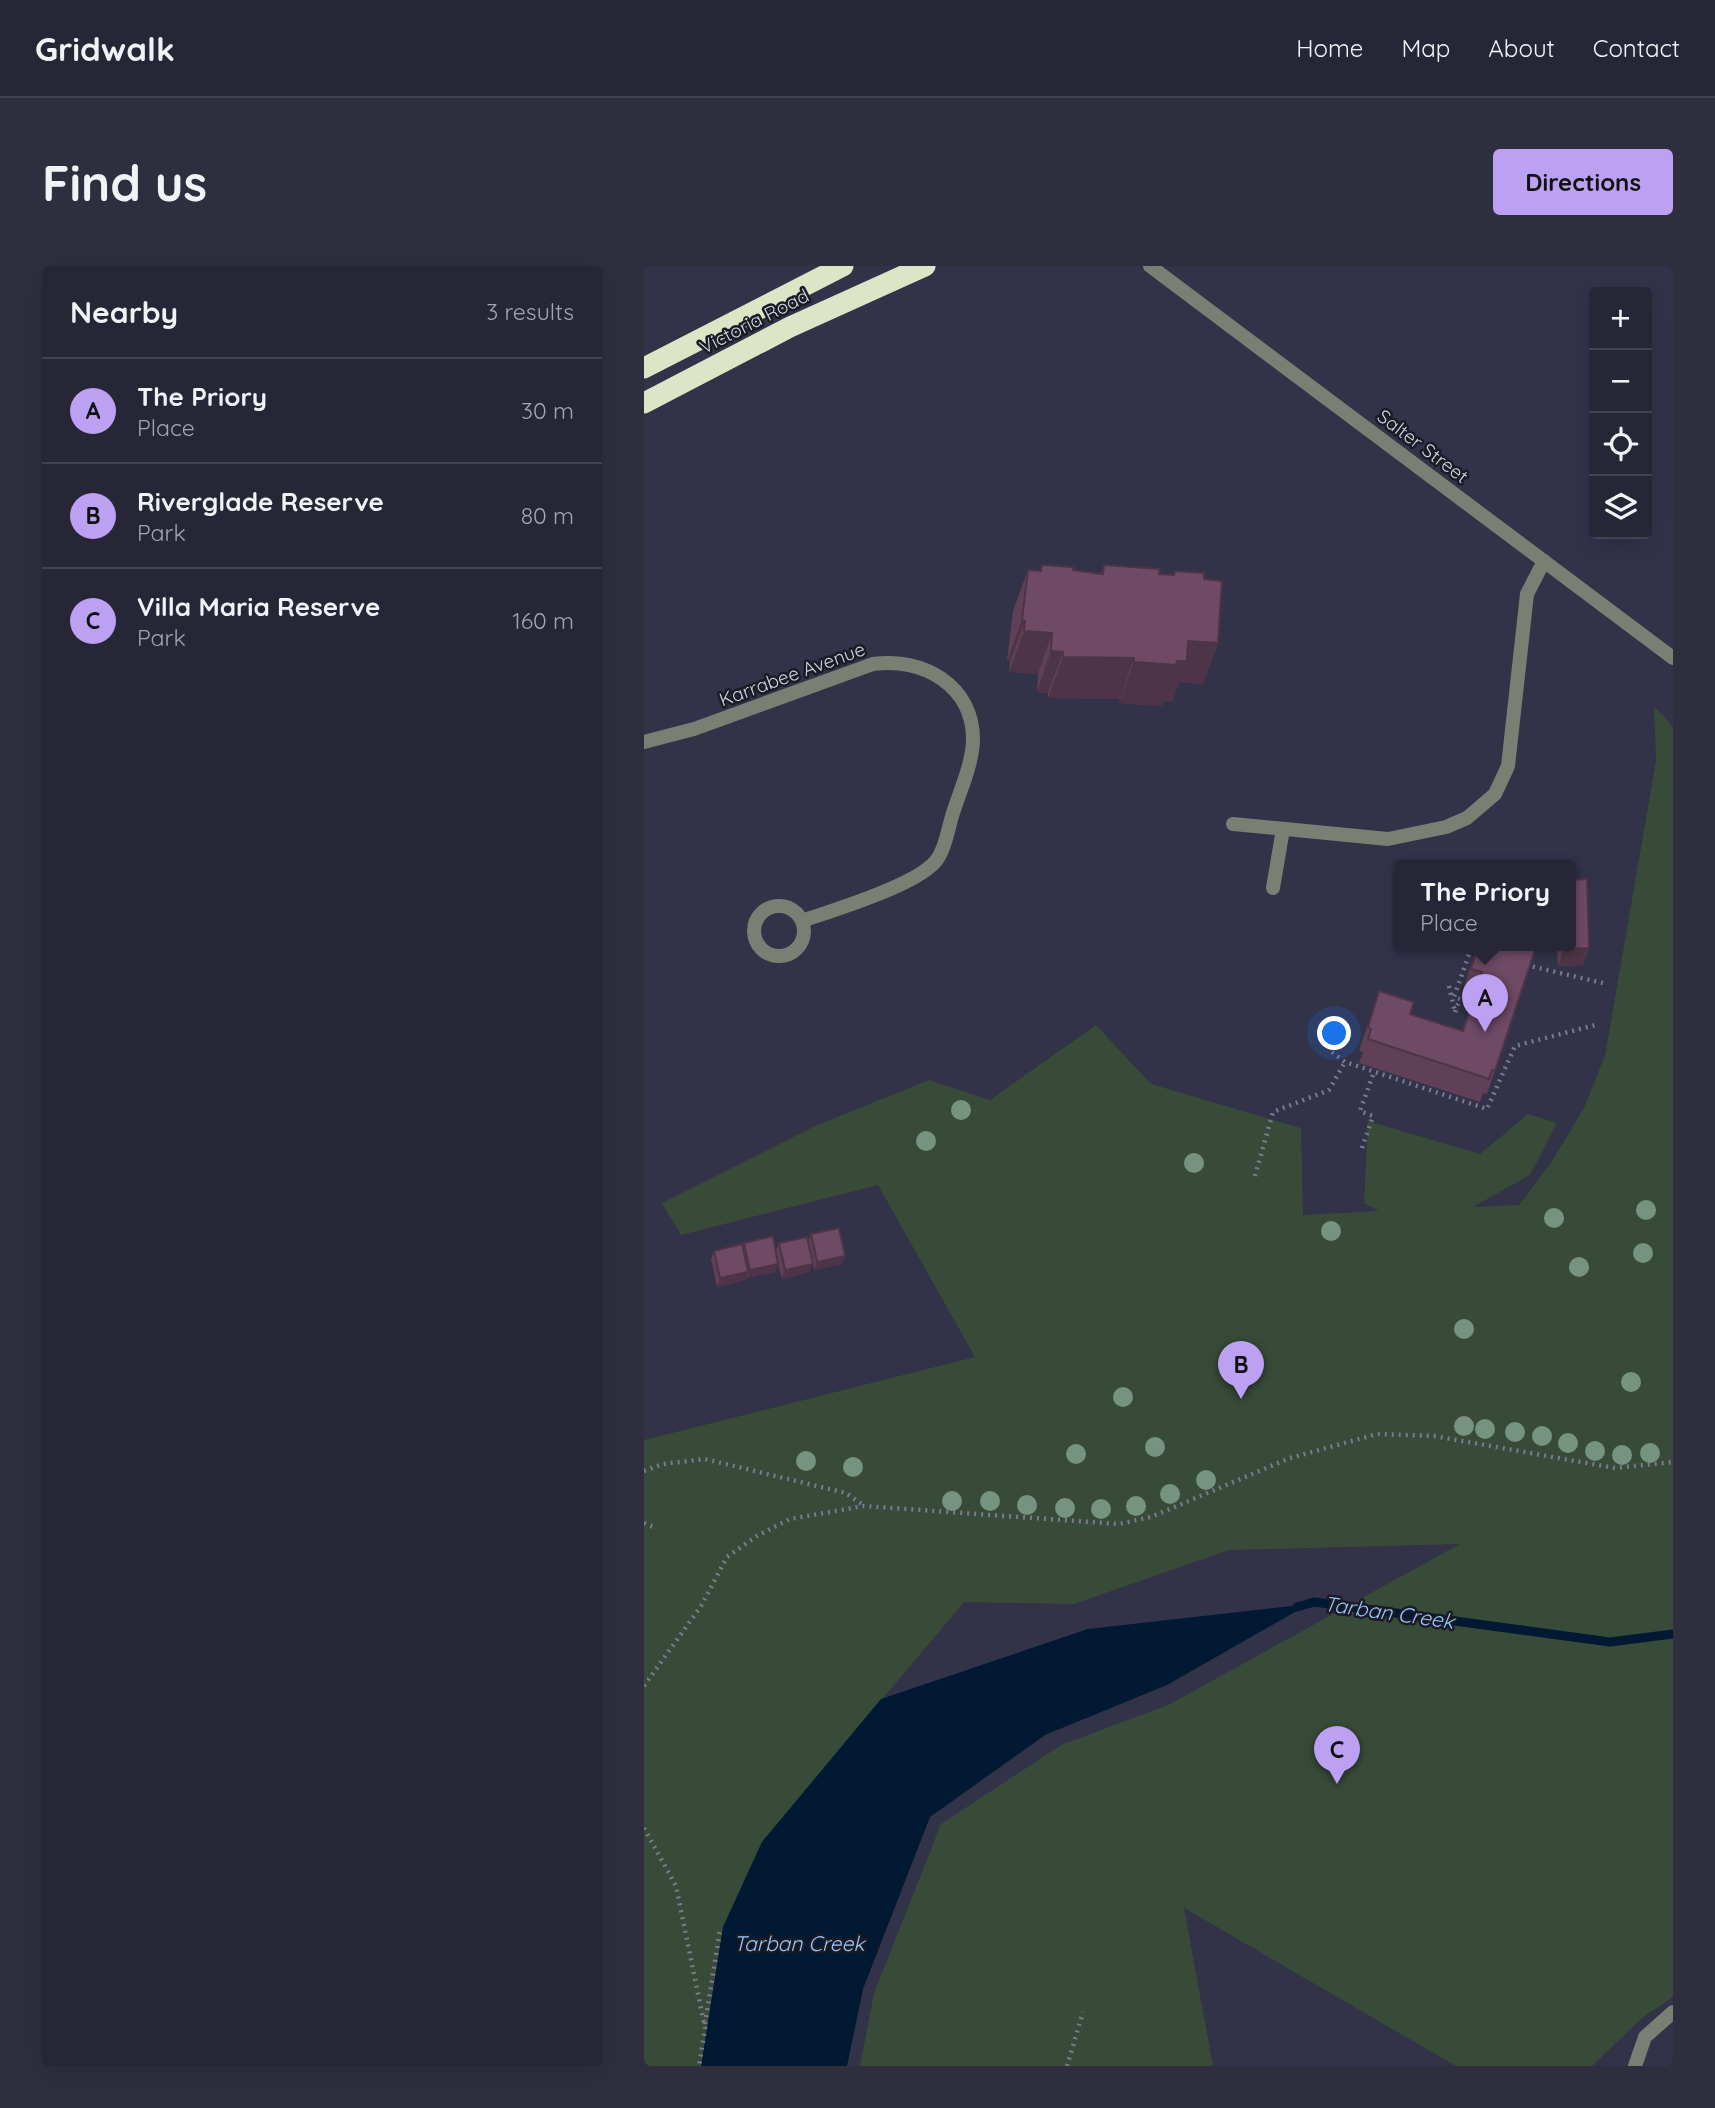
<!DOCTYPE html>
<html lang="en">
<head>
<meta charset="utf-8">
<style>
  :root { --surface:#262637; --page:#2e2e3f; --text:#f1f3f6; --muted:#a4a5ad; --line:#424352; --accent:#bca0f2 }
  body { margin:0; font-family:Quicksand,sans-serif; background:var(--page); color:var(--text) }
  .controls { position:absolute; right:21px; top:21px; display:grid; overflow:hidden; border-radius:7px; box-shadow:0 7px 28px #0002 }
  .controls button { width:63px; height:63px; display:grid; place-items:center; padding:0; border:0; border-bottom:2px solid var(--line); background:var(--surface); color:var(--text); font:35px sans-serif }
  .you { position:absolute; left:691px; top:768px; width:24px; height:24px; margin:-18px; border:5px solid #fff; border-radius:50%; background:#1a73e8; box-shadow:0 0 0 10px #1a73e833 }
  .badge { display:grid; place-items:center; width:46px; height:46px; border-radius:50%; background:var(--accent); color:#111; font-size:23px; font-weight:700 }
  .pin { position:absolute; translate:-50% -58px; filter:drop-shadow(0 2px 4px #0008) }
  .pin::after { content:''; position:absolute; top:37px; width:24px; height:21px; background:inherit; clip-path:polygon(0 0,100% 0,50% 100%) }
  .popup { position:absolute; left:750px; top:594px; width:182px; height:91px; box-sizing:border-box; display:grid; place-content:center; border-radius:7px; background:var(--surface); filter:drop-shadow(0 2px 5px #0005); font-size:23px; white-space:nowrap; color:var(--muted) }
  .popup b { font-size:26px; color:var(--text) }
  .popup::after { content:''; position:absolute; left:50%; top:100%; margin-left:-14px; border:14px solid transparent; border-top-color:var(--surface) }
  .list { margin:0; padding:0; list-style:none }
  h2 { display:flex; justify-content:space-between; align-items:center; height:91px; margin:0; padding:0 28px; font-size:30px }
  h2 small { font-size:23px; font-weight:400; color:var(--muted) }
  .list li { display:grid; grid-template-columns:46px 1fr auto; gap:21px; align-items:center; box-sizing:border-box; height:105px; padding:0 28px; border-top:2px solid var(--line) }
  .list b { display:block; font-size:26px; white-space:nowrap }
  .list p { margin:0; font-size:23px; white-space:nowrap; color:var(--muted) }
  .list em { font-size:23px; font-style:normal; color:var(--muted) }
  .icon { flex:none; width:38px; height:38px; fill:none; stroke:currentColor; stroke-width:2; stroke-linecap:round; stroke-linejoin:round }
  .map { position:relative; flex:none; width:1029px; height:1800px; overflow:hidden; border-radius:7px }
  header { display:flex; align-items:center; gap:42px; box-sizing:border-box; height:98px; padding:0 35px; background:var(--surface); border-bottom:2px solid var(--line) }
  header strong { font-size:33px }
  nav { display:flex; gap:38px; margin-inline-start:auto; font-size:24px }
  .intro { display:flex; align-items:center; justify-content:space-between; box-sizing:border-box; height:168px; padding:0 42px }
  h1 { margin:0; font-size:49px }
  .button { padding:18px 32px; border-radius:7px; background:var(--accent); color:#111; font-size:24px; font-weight:700 }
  main { display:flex; gap:42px; padding:0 42px }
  aside { flex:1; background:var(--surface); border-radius:7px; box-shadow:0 7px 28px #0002 }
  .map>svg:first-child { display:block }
  .green { fill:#384b38 }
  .water { fill:#011933 }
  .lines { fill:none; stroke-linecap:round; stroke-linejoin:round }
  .stream { stroke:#011933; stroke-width:9 }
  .path { stroke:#7a7a8d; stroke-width:4.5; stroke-dasharray:2 5; stroke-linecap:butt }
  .lane { stroke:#7b7f73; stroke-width:14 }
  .street { stroke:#7b7f73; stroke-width:14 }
  .highway { stroke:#dee5c7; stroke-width:21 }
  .tree { fill:#769381 }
  .wall { fill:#5f4056 }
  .shaded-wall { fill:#4d3446 }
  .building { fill:#6e4a64; stroke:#4d3446; stroke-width:2 }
  .labels { text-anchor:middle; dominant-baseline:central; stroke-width:5; stroke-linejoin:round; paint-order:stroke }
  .street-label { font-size:19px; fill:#d4d5e3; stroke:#1b1b25 }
  .water-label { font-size:21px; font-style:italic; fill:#99c7fd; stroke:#1b1b25 }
</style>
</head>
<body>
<header>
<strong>Gridwalk</strong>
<nav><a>Home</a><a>Map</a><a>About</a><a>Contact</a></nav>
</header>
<div class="intro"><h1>Find us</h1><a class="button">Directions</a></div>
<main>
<aside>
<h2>Nearby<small>3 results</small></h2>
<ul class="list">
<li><span class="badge">A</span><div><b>The Priory</b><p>Place</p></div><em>30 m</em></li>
<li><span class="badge">B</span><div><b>Riverglade Reserve</b><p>Park</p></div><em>80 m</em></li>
<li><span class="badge">C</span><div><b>Villa Maria Reserve</b><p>Park</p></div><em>160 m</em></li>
</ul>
</aside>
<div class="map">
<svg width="1029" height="1800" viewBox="0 0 1029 1800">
  <rect width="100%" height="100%" fill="#323249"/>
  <path class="green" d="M1010,440L1029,461V1731L998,1752L948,1800H812L540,1642L569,1800H216L230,1727L297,1558L417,1479L524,1439L816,1278L585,1284L430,1338L320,1336L118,1576L79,1661L57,1800H0V1174L331,1091L234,919L37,969L18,937L171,860L285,814L346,834L452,759L507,818L657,862L659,949L735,945L720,937L724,855L836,888L884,848L913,857L886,909L829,941L875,939L908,895L940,842L961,790L1012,495Z"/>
  <path class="water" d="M665,1338L523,1419L401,1469L286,1551L219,1723L203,1800H57L79,1661L118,1576L237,1433L444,1363Z"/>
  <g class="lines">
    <path class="stream" d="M653,1341L670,1336L966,1376L1029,1368"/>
    <path class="path" d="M882,699L963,718
      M805,720L811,746
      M811,746L816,733L810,731L828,680L837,684
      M688,786L701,796L843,843L871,780L955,758
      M718,882L729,850L716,845L730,806
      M611,910L629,846L685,824L701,796
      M0,1205L19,1198L61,1193L202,1227L219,1239
      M0,1257L9,1261
      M0,1420L57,1340L83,1291L113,1270L146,1253L220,1240L475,1258L507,1251L646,1192L733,1168L790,1170L971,1202L1029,1196
      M0,1562L32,1620L61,1762L55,1800
      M61,1758L76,1664
      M423,1800L439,1746"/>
    <path class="lane" d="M589,558L744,573L802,561L823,552L851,528L864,500L883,328L900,295
      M629,622L639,563"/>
    <path class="street" d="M506,0L1029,392
      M0,476L50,463L229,398C278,391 330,419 329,475C328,499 316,525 309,547C304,562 301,586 290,597C269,620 190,644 158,655
      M110 665a25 25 0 1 1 50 0a25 25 0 1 1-50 0Z
      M991,1800L1001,1771L1029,1746"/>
    <path class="highway" d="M0,102L199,0
      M0,137L146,61L281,0"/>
  </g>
  <g class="tree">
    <circle cx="317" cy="844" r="10"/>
    <circle cx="282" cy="875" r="10"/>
    <circle cx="550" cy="897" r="10"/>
    <circle cx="1002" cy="944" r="10"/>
    <circle cx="910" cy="952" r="10"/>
    <circle cx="687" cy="965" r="10"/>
    <circle cx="999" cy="987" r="10"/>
    <circle cx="935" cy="1001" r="10"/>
    <circle cx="820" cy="1063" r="10"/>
    <circle cx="987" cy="1116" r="10"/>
    <circle cx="479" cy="1131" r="10"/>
    <circle cx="820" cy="1160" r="10"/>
    <circle cx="841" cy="1163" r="10"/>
    <circle cx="871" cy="1166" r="10"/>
    <circle cx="898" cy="1170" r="10"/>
    <circle cx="924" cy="1177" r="10"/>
    <circle cx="511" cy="1181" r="10"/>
    <circle cx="951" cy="1185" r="10"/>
    <circle cx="1006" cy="1187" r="10"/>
    <circle cx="432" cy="1188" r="10"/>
    <circle cx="978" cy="1189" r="10"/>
    <circle cx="162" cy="1195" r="10"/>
    <circle cx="209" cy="1201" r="10"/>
    <circle cx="562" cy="1214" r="10"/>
    <circle cx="526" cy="1228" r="10"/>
    <circle cx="308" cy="1235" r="10"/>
    <circle cx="346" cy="1235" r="10"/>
    <circle cx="383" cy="1239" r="10"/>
    <circle cx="492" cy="1240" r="10"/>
    <circle cx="421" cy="1242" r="10"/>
    <circle cx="457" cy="1243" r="10"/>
  </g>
  <path class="wall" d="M398,299L457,308L460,299L515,308L529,309L531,305L560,313L574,377L559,418L535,416L528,436H519L517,440L475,437L476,433L404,432V427L393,426L394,408L365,406L366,395H363L369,345L384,304L396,305Z
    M833,680H890L851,805L843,828L839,827L836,836L715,797L719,786L715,785L735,725L766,748L818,765L829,730L818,727Z
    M913,680H927L945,682L939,699L914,700Z
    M167,968L201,990L198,998L170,1004L169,998L165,1006L138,1013L134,998L131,1006L103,1012V1009L101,1014L73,1021L67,993L70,985L98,982L100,977L132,985L135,977H164Z"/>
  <path class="shaded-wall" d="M378,354L381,355L366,395H363Z
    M380,365L408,367L394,408L365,406Z
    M544,375L574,377L559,418L535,416L528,436H519L517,440L475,437L490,396L533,395Z
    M407,385L419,386L404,427L393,426Z
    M419,391L490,392L476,433L404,432Z
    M945,682L939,699L914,700L920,683Z
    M201,990L198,998L170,1004L173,996Z
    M134,998L131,1006L103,1012L106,1004Z
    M169,998L165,1006L138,1013L141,1004Z
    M104,1006L101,1014L73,1021L76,1012Z"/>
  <path class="building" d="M398,299L429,301V304L459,308L460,299L516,303L515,308L530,309L531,305L560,307V313L578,315L574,377L544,375L543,395H533L532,399L490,396V392L419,391V386L407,385L408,367L380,365L381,355L378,354L384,304L397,305Z
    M943,613L945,682L920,683V680H927V614Z
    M834,680L892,681L851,805L848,804L845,813L724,773L727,763L724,761L735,725L770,736L766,748L819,765L838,706L827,703Z
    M195,962L201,990L173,996L167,968Z
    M129,970L134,998L106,1004L100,977Z
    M163,971L169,998L141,1004L135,977Z
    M98,978L104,1006L76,1012L70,985Z"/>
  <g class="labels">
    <g class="street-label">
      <text transform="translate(110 55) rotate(-27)">Victoria Road</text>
      <text transform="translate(779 180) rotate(37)">Salter Street</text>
      <text transform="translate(148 408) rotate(-20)">Karrabee Avenue</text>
    </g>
    <g class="water-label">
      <text transform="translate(745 1346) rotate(8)">Tarban Creek</text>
      <text x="155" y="1677">Tarban Creek</text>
    </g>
  </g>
</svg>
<div class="controls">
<button>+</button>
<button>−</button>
<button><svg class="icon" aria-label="locate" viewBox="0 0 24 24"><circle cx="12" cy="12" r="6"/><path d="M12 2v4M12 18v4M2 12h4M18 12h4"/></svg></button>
<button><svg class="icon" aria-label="layers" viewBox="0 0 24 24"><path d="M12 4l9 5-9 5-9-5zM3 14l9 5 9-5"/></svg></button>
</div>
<div class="you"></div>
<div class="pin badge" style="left:841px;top:766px">A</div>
<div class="popup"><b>The Priory</b>Place</div>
<div class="pin badge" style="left:597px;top:1133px">B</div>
<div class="pin badge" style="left:693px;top:1518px">C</div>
</div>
</main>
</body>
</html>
